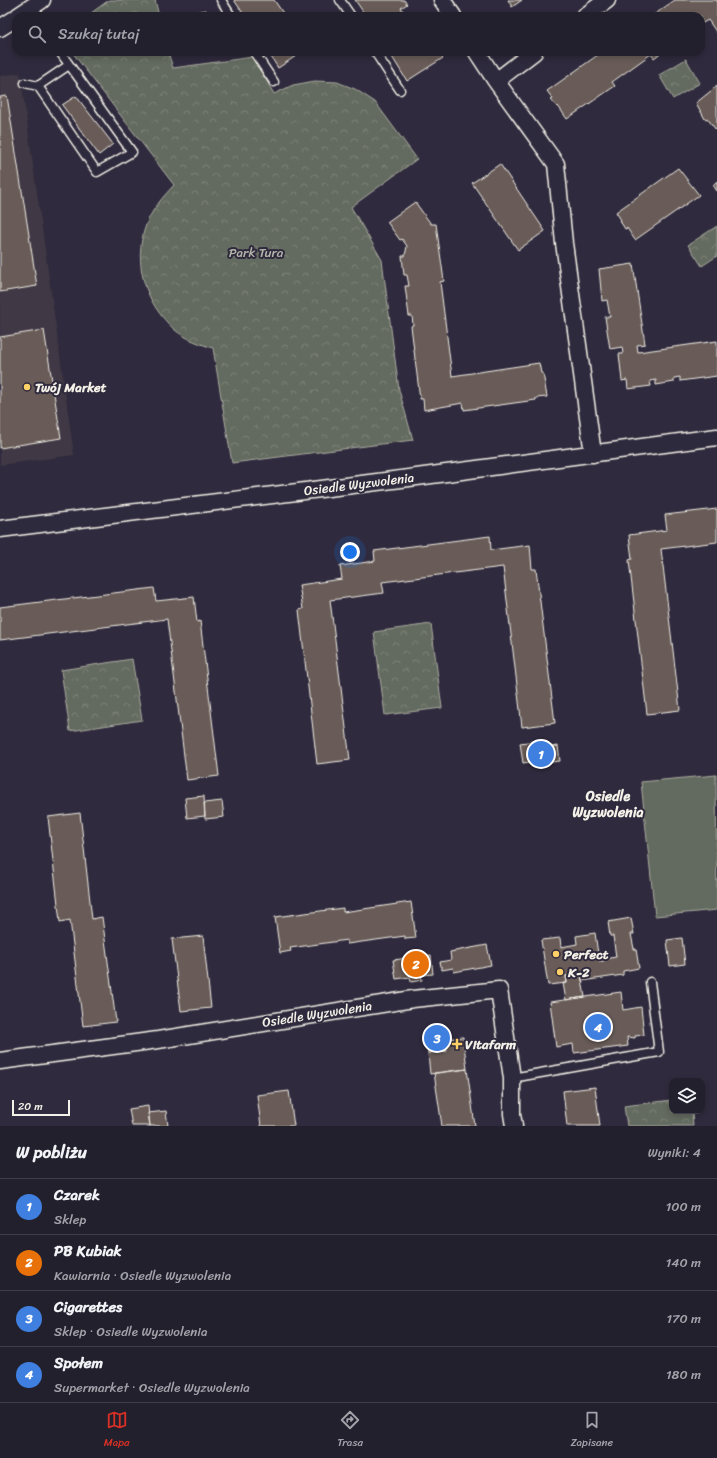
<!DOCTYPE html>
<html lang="pl">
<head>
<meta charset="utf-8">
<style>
  :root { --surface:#23202e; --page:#2f2d3a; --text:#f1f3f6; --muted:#a3a3aa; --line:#403e4a; --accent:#d93025 }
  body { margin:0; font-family:Sriracha,sans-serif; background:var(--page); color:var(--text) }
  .controls { position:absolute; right:12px; bottom:12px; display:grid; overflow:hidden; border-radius:8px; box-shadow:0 2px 6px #0003 }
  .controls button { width:36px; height:36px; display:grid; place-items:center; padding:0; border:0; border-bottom:1px solid var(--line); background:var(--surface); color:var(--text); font:20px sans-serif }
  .scale { position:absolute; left:12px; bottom:10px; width:58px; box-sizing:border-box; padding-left:4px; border:2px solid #f4f1e8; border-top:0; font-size:11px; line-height:14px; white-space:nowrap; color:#f4f1e8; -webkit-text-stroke:3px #2f2a3d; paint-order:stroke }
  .you { position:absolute; left:350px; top:552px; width:14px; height:14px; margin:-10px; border:3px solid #fff; border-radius:50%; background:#1a73e8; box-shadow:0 0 0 6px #1a73e833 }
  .badge { display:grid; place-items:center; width:26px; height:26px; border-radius:50%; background:var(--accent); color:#fff; font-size:13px; font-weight:700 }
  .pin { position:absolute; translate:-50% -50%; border:2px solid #fff; box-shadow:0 1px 4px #0006 }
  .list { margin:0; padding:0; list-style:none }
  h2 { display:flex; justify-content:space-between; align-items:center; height:52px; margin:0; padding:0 16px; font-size:17px }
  h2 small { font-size:13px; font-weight:400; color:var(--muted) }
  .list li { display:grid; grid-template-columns:26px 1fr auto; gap:12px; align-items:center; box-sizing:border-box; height:56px; padding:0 16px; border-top:1px solid var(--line) }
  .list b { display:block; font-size:15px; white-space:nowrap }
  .list p { margin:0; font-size:13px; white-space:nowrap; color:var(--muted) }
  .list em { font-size:13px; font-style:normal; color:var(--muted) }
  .icon { flex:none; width:22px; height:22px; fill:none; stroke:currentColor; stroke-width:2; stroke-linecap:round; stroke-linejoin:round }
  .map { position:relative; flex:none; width:717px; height:1126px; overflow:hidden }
  .search { position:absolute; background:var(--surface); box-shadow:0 2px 6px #0003; left:12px; right:12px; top:12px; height:44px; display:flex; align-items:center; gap:10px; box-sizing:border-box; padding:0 14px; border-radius:12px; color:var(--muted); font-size:15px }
  .sheet { height:276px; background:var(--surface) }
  nav { display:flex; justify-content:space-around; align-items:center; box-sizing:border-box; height:56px; border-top:1px solid var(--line); background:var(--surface); font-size:11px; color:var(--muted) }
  nav a { display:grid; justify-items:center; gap:2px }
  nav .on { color:var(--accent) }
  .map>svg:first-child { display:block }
  .built { fill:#403945 }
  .park { fill:url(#park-crowns); stroke:#acaea3 }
  .pitch { fill:#646b5e; stroke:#acaea3 }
  .building { fill:#695b58; stroke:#f4f1e8 }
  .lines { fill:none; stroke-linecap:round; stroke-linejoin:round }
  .lane-casing { stroke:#f4f1e8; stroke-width:11 }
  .street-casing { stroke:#f4f1e8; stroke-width:19 }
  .lane { stroke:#2f2a3d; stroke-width:8 }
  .street { stroke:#2f2a3d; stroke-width:16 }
  .poi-dot { fill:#ffd166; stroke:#2f2a3d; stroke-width:1.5 }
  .labels { text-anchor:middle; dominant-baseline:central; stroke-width:4; stroke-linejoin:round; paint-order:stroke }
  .park-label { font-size:13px; fill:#b3b5aa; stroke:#2f2a3d }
  .poi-label { font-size:13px; font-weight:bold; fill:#f4f1e8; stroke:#2f2a3d; text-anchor:start }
  .street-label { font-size:13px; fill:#f4f1e8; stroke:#2f2a3d }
  .neighbourhood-label { font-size:14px; font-weight:bold; fill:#f4f1e8; stroke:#2f2a3d }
</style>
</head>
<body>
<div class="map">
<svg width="717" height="1126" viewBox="0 0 717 1126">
  <defs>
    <pattern id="park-crowns" width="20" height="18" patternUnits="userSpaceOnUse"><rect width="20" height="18" fill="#646b5e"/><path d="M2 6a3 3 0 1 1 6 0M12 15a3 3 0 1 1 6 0" fill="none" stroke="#7b8175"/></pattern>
  </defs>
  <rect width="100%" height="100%" fill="#2f2a3d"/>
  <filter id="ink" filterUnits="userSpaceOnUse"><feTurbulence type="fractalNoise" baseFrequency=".025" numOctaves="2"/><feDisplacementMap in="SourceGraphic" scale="8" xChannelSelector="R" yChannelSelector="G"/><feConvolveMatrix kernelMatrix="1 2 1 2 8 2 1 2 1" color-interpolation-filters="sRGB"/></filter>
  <g filter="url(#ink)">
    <path class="built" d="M20,73L74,455L0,465V76Z"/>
    <path class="park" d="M109,0H155L159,16H87Z
      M72,52H168L173,68L253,57L274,94L293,85L315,81L337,82L355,89L375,102L417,159L351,207L382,260L399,390L413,440L232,463L213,348C200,344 186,339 175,330C145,304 132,262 146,225C152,209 163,197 174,185Z
      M686,59L700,83L673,99L659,75Z
      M717,226V256L702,266L688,245Z
      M431,624L442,708L385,715L374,632Z
      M132,659L142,720L70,731L61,670Z
      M672,1100V1111H692L693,1126H627L624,1106Z"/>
    <path class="pitch" d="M716,775L717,910L655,916L641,782Z"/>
    <path class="building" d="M234,0H274L285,16H245Z
      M355,0H404L407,4L401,8L406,16H366Z
      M508,0H522L512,7Z
      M675,0H717V33L708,20L701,24V16H652Z
      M206,10L207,16H171Z
      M268,52H302L278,68Z
      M389,52H440L443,58L407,81Z
      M602,52H662L654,58L651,54L612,82L615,86L567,119L558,106L557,107L551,100L553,99L547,91Z
      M717,86V129L716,130L707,118L705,119L696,103Z
      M7,96L37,286L0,292V97Z
      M76,96L113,144L99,155L62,105Z
      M500,164L545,231L518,250L472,183Z
      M678,168L699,195L635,240L627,228L625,229L620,221L621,220L616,212Z
      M717,181V191L713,185Z
      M415,202L431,224H436L444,281L440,282L452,376L539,363L541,373H543L547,397L536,398V400L464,410L463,403L424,410L423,399H420L411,326L413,325L412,316H409L405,286H409L407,275H404L402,256H405L407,246L402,239L400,240L387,222Z
      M633,264L645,344L637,345L638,352L717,341V376L680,381V377L674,378V382L656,385V380L650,381L651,386L628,389L627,380L622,381L619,354H623L622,347L610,349L605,317H610L607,300L602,301L599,269Z
      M44,330L61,438L0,448V337Z
      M717,509V542L661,549L680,710L647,714L629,560L632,559L629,535L667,530L665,515Z
      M490,536L491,550L530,545L532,569H536L555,723L522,727L503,567L382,582L384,593L330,600L350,760L317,764L299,610L303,609L299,585L342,579L340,566L375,561L374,551Z
      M154,588L156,601L194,597L197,622L200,621L219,776L187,780L167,619L0,640V607Z
      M542,740L543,748L558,746L560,761L543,763L542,760L523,763L520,743Z
      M204,796L205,816L187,818L185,798Z
      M222,801L224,817L205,819L204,803Z
      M80,813L92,919L102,917L116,1022L83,1026L70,920L60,922L48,817Z
      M411,902L416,938L405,939V936L347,944V940L290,948L291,951L280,953L275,917L343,908V912Z
      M631,918L634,934H631L634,949H636L639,968L623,971V975L582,981L581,974L566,976L567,983L548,985L541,940L560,938L561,947L577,944L576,936L595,933L599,961H604V959L616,957L613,936H610L608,922Z
      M203,936L211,1008L181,1011L172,939Z
      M682,938L685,964L670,966L667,940Z
      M487,945L491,965L454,972L453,968L442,970L440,962L451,960L450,952Z
      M431,955L433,974L421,975L422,980L411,982L410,977L396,979L393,960Z
      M581,974L585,997L566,1000L563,983H567L566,976Z
      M621,992L623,1010L641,1007L644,1035L635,1036V1038L627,1037L628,1046L574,1053L573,1044L556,1047L550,1002Z
      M444,1031L447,1051L428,1053L425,1033Z
      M463,1037L467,1069L430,1074L428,1053L447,1051L445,1039Z
      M467,1069L475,1126H442L434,1073Z
      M595,1087L600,1126H567L563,1091Z
      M289,1091L294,1126H261L257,1095Z
      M148,1106L150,1126H132L129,1109Z
      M166,1111L168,1126H150L148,1113Z"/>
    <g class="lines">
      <defs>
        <path id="lane" d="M221,0L231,16
          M340,0L351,16
          M60,52L132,152L97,172L38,86L69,65
          M254,52L274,82
          M375,52L400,90
          M25,83L38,86
          M512,1078L659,1052L650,982"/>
        <path id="street" d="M442,0L453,16
          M18,16L42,0
          M585,16L607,0
          M0,28L16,18
          M477,52L496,81
          M534,52L496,81L556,164L564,243L593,454
          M0,529L409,478L717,437
          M0,1061L158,1040L413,999L499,990L512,1078V1114L514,1126"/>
      </defs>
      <use href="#lane" class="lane-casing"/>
      <use href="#street" class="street-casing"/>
      <use href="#lane" class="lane"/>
      <use href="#street" class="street"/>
    </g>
  </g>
  <g class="poi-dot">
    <circle cx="27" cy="387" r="4"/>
    <circle cx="556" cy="954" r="4"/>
    <circle cx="560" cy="972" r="4"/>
    <path d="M455 1038h4v4h4v4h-4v4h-4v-4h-4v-4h4z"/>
  </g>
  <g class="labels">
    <g class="park-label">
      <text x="256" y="252">Park Tura</text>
    </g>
    <g class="poi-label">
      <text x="35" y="387">Twój Market</text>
      <text x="564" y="954">Perfect</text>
      <text x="568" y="972">K-2</text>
      <text x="465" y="1044">Vitafarm</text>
    </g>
    <g class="street-label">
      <text transform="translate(359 484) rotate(-7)">Osiedle Wyzwolenia</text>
      <text transform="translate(317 1014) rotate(-9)">Osiedle Wyzwolenia</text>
    </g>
    <g class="neighbourhood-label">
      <text x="608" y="796">Osiedle<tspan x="608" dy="16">Wyzwolenia</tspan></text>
    </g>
  </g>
</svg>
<div class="controls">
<button><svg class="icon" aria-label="layers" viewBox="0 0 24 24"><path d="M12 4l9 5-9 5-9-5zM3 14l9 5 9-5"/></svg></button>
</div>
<div class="scale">20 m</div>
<div class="you"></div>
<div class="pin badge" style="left:541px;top:754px;background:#3f7fe0">1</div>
<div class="pin badge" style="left:416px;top:964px;background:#e8710a">2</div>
<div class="pin badge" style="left:437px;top:1038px;background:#3f7fe0">3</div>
<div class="pin badge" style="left:598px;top:1027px;background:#3f7fe0">4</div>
<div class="search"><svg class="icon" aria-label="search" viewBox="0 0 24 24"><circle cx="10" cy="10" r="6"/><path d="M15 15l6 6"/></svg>Szukaj tutaj</div>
</div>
<section class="sheet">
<h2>W pobliżu<small>Wyniki: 4</small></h2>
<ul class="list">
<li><span class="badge" style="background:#3f7fe0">1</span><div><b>Czarek</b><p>Sklep</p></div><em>100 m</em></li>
<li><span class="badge" style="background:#e8710a">2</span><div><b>PB Kubiak</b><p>Kawiarnia · Osiedle Wyzwolenia</p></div><em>140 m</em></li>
<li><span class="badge" style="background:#3f7fe0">3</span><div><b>Cigarettes</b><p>Sklep · Osiedle Wyzwolenia</p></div><em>170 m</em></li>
<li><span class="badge" style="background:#3f7fe0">4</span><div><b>Społem</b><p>Supermarket · Osiedle Wyzwolenia</p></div><em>180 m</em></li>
</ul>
</section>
<nav>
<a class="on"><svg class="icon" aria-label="map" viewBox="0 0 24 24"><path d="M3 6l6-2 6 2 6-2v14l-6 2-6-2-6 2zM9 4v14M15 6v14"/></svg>Mapa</a>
<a><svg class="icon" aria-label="directions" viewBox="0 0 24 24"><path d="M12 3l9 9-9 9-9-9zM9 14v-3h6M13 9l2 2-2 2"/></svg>Trasa</a>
<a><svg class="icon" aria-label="saved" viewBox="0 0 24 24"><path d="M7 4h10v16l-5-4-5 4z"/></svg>Zapisane</a>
</nav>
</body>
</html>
